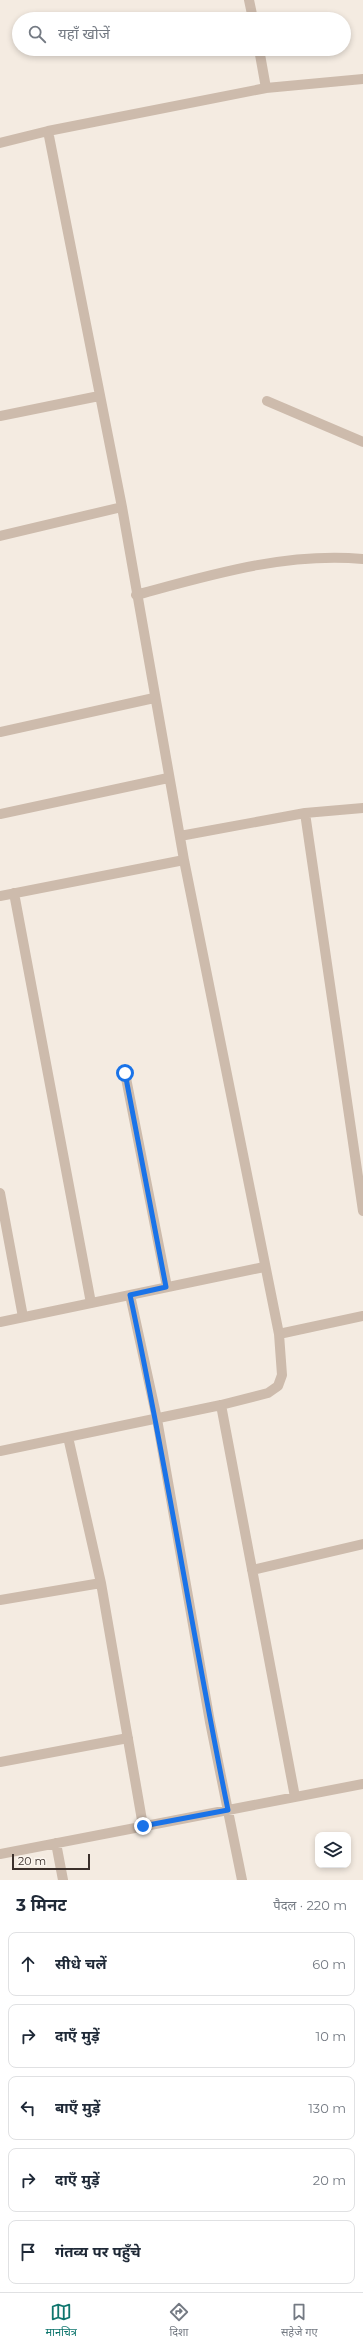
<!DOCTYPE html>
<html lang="hi">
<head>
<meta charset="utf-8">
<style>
  :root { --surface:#fff; --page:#f6f6f7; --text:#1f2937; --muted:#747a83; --line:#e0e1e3; --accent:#0f766e }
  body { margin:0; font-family:Montserrat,"Noto Sans Devanagari",sans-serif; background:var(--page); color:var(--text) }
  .controls { position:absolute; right:12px; bottom:12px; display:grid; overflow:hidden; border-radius:8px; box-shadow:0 2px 6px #0003 }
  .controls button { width:36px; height:36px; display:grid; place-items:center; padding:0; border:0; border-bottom:1px solid var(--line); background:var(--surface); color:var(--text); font:20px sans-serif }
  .scale { position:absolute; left:12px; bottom:10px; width:78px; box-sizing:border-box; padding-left:4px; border:2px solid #3b302b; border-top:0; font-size:11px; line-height:14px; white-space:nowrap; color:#3b302b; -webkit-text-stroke:3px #fbf5ee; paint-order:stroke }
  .stop { position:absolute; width:12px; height:12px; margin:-9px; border:3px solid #1a73e8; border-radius:50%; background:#fff }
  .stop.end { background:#1a73e8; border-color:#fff; box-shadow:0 1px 4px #0008 }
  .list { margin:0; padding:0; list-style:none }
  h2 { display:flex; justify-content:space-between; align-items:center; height:52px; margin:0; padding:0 16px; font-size:17px }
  h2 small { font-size:13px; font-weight:400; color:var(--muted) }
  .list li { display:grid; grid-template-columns:26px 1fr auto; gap:12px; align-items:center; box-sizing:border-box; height:64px; margin:0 8px 8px; padding:0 8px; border:1px solid var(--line); border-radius:8px }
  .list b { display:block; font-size:15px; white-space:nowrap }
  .list em { font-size:13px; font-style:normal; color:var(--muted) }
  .icon { flex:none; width:22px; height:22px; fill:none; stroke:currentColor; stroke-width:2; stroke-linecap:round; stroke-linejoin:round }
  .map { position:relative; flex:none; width:363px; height:1880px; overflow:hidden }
  .search { position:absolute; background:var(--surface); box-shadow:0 2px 6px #0003; left:12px; right:12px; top:12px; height:44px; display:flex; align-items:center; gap:10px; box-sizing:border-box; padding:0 14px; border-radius:22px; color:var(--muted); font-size:15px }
  .sheet { height:412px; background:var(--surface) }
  nav { display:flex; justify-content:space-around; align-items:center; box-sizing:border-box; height:56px; border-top:1px solid var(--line); background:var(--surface); font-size:11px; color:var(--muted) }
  nav a { display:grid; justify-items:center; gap:2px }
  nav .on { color:var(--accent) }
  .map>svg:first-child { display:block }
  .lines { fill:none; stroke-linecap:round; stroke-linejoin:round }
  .minor { stroke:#cdbbac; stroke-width:10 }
  .route { stroke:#1a73e8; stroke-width:5 }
</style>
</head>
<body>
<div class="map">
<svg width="363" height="1880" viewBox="0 0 363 1880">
  <rect width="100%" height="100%" fill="#f4ebe1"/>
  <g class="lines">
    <path class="minor" d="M249,0L253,19
      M266,88L363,79
      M48,131L122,507L184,860L279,1334L363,1316
      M0,143L48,131L266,88L259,49
      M267,401L363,442
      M0,416L99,396
      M0,536L122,507
      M136,595C210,575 285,552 363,559
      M0,732L154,698
      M305,813L363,808
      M0,814L168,778
      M180,836L305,813L363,1211
      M14,893L91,1303
      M0,896L184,860
      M125,1073L167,1287
      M0,1193L23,1317
      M130,1295L157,1419L210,1722L242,1880
      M0,1322L264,1267
      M221,1405L295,1797
      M68,1437L101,1583L143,1826
      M0,1451L221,1405L268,1393L278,1386L282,1375L279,1334
      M252,1570L363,1544
      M0,1600L101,1583
      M0,1762L128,1738
      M56,1843L63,1880
      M0,1854L363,1784"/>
  </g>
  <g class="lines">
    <path class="route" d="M125,1073L166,1287L130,1295C167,1466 193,1639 228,1810L143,1826"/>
  </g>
</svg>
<div class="controls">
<button><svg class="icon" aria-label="layers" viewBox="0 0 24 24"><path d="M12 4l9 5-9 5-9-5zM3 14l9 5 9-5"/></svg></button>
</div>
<div class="scale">20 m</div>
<div class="stop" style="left:125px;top:1073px"></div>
<div class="stop end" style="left:143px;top:1826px"></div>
<div class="search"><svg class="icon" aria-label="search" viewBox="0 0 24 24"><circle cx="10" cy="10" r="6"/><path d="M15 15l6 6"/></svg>यहाँ खोजें</div>
</div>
<section class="sheet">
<h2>3 मिनट<small>पैदल · 220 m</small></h2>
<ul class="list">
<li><svg class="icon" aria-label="ahead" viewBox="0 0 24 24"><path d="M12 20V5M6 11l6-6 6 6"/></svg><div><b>सीधे चलें</b></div><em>60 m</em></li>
<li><svg class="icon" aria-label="right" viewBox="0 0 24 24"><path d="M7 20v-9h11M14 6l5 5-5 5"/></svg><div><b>दाएँ मुड़ें</b></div><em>10 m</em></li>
<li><svg class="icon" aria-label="left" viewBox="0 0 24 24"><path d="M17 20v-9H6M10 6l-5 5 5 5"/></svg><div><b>बाएँ मुड़ें</b></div><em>130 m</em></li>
<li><svg class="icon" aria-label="right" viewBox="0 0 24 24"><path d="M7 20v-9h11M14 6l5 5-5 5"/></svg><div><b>दाएँ मुड़ें</b></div><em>20 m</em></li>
<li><svg class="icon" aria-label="arrive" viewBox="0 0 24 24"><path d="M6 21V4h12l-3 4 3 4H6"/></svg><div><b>गंतव्य पर पहुँचे</b></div></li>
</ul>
</section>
<nav>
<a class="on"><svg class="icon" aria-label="map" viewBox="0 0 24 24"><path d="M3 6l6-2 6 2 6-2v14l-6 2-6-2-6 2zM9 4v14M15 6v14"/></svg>मानचित्र</a>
<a><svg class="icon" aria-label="directions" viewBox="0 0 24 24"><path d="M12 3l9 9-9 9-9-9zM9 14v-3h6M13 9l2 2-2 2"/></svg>दिशा</a>
<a><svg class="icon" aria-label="saved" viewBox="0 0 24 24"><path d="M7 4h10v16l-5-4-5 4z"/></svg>सहेजे गए</a>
</nav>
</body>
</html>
